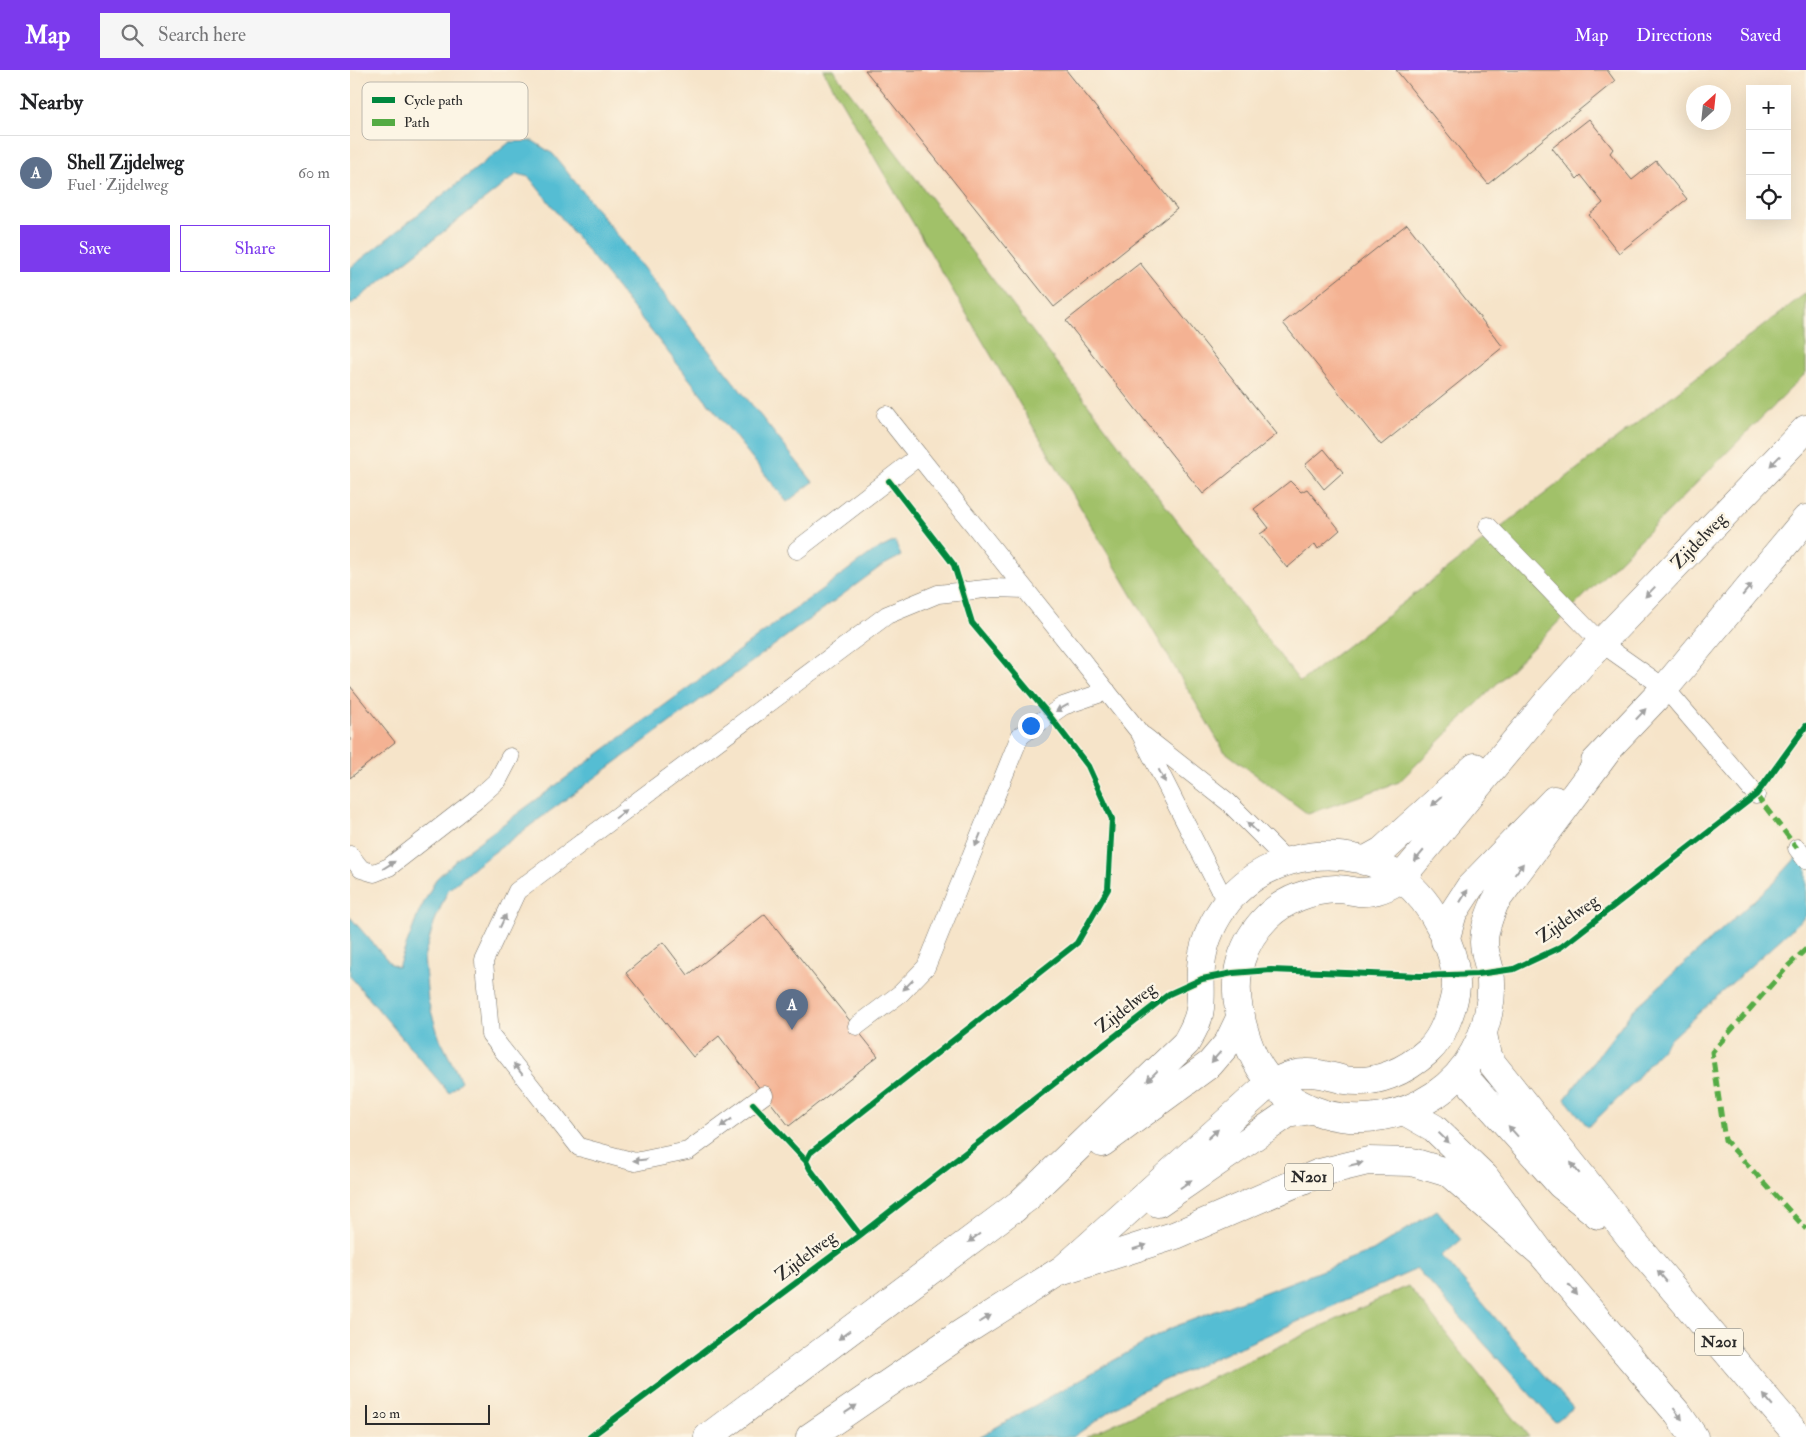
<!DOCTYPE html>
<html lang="en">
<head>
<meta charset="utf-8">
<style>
  :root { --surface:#fff; --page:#f6f6f6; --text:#202124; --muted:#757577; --line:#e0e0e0; --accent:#7c3aed }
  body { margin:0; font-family:"IM FELL Double Pica",serif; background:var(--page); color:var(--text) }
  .controls { position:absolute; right:15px; top:15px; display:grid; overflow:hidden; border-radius:0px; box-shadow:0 5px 20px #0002 }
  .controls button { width:45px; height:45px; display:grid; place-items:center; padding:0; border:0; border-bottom:1px solid var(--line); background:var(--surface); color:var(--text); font:25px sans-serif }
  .compass { position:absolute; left:1336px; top:15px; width:45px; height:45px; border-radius:50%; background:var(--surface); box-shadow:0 5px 20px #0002; rotate:27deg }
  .scale { position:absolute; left:15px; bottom:12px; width:125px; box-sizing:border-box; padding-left:5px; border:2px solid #2b2b2b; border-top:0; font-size:14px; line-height:18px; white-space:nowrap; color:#2b2b2b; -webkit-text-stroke:4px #fcf5e5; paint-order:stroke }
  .you { position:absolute; left:680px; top:655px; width:18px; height:18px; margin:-12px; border:4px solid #fff; border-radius:50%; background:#1a73e8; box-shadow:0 0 0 8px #1a73e833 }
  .badge { display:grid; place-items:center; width:32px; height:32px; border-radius:50%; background:var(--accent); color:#fff; font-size:16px; font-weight:700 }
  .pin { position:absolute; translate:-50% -41px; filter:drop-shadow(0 1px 2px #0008) }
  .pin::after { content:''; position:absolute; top:26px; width:18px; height:15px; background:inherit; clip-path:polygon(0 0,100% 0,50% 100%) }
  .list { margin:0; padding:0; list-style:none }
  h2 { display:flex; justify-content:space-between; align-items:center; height:65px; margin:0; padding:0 20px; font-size:21px }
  h2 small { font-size:16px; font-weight:400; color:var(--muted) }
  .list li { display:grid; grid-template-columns:32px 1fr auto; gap:15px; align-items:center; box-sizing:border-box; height:75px; padding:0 20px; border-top:1px solid var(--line) }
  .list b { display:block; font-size:19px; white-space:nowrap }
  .list p { margin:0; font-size:16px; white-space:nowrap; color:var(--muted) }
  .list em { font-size:16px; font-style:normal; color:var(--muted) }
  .actions { display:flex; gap:10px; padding:15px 20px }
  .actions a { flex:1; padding:11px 0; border:1px solid var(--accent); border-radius:0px; text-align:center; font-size:18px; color:var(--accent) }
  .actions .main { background:var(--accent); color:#fff }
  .icon { flex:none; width:28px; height:28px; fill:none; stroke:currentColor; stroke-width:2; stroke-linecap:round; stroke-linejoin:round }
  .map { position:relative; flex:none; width:1456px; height:1367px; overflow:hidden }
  header { display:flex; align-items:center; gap:30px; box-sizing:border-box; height:70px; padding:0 25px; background:var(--accent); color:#fff }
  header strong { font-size:24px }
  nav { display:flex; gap:28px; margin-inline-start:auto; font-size:18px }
  .search { width:350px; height:45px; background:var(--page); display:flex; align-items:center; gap:12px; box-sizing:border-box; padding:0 18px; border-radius:0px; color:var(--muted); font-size:19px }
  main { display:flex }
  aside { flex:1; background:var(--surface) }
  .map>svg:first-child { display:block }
  .green { fill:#a1c169; stroke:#66764a }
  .water { fill:#55bdd3; stroke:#40747f }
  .building { fill:#f4b293 }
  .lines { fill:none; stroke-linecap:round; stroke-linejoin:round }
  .lane-casing { stroke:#726c62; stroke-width:19 }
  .secondary-casing { stroke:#726c62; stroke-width:29 }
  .highway-casing { stroke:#726c62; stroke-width:29 }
  .lane { stroke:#fff; stroke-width:18 }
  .secondary { stroke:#fff; stroke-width:28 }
  .highway { stroke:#fff; stroke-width:28 }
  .quiet { stroke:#54ab44; stroke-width:5; stroke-dasharray:10 5; stroke-linecap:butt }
  .cycleway-casing { stroke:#fcf5e5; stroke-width:9 }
  .cycleway { stroke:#00873e; stroke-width:6 }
  .oneway { fill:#a0a0a0 }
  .labels { text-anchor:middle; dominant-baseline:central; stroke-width:5; stroke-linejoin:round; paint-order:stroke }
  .shield { fill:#fcf5e5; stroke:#6a6863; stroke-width:1 }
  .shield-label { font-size:16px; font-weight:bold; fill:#2b2b2b }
  .street-label { font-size:18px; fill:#2b2b2b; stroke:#fcf5e5 }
  .key { fill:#fcf5e5; stroke:#bdb8ad; stroke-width:1 }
  .key-label { font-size:14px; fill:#2b2b2b }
</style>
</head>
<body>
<header>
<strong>Map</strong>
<div class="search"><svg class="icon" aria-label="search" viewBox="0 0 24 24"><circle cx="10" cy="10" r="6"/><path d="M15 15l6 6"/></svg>Search here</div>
<nav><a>Map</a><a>Directions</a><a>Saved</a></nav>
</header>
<main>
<aside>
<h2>Nearby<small></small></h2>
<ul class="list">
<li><span class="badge" style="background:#5c6f8a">A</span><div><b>Shell Zijdelweg</b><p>Fuel · Zijdelweg</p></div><em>60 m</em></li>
</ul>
<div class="actions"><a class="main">Save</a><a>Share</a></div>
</aside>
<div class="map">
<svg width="1456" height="1367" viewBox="0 0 1456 1367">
  <rect width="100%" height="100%" fill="#fcf5e5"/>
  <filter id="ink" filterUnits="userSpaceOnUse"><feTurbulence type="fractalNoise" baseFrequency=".02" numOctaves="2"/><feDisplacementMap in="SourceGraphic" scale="10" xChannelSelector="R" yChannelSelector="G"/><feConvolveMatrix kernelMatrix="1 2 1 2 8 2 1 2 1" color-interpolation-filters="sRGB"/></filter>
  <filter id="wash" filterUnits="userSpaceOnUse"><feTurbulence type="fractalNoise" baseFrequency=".0096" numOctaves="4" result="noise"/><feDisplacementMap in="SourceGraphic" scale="20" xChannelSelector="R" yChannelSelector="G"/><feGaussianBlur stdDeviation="1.12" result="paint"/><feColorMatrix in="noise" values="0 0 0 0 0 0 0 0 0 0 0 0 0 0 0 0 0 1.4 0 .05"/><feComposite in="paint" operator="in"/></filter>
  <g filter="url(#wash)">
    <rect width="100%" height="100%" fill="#f6e4c9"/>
    <path class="green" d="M473,0H483L950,612L1456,223V303L1049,712L958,744L874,681Z
      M1058,1216L1179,1367H736Z"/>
    <path class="water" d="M183,71L203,84L463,412L437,432L179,107L167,104L0,235V198L160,72Z
      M545,471L551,486L530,497L127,795L98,820L84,853L74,887L78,931L89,967L111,1011L99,1023L0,906V847L41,894L48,897L69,842L86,809L114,783L521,483Z
      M1456,777V846L1320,969L1277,1020L1238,1057L1215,1029L1283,940L1424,812Z
      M1087,1140L1111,1170L1092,1186L1223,1338L1205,1352L1067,1199L788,1322L723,1367H629L821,1258L1023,1181Z"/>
    <g id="blocks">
      <path class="building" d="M515,0H716L827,139L704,237Z
        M1046,0H1257L1265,11L1138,114Z
        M1239,49L1263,79L1260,83L1282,110L1306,91L1337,129L1269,183L1239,145L1253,133L1231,105L1227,109L1202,78Z
        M1057,154L1153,277L1031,375L933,253Z
        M790,193L927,364L853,424L716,251Z
        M974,379L993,402L974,419L955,395Z
        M940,411L951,422L957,419L990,460L968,479L965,474L937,498L910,464L919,458L904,439Z
        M0,616L45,672L0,708Z
        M415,844L528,986L439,1056L369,966L343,987L276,903L313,872L338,905Z"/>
    </g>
  </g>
  <g filter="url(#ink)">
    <use href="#blocks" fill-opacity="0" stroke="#726c62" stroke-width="1"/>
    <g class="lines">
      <defs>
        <path id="lane" d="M536,345L790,663L869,819L878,831
          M1138,456L1251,573L1315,618L1406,725
          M447,480L569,386
          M794,666L878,732L937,791
          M1447,778L1456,790
          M0,785L11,799L24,803L39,797L129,727L148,710L160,687
          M507,956L551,923L576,897L670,666L713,636L757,621
          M414,1025L338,1081L285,1092L229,1077L140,964L134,891L167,821L537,545L588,524L644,518L675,519"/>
        <path id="secondary" d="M1258,680L1145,832C1140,845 1134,857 1134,872C1134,881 1138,892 1140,901C1144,928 1137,958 1124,982C1086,1053 981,1072 923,1014C903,994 895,967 889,940C882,905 892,872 917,847C935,829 962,820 986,819C994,819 1001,821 1009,822C1024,823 1039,817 1051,808L1201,628L1251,573L1456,359
          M1245,692L1315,618L1456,449
          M1014,791L1032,781L1125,697
          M1095,871L1103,843L1120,817L1204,730
          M752,1073L860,994L878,973L891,946
          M808,1133L937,1044L961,1040
          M664,1139L836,973C842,962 849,951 850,938C852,922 849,906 852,889C855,868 865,848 878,831C918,781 1000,770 1052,809C1082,832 1107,879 1106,917C1105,929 1101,941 1096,953C1092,963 1086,974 1078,981C1056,1001 1026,1015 995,1010C982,1007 969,1002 955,1003C938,1003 923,1013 910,1022L710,1202
          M358,1367L677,1128
          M460,1367L612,1263L724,1192"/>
        <path id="highway" d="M1133,963L1137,987L1288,1177L1449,1367
          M1112,1000L1119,1012L1211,1115L1248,1145
          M1054,1041L1084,1058L1135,1107L1191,1183L1328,1344L1344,1367
          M710,1202L826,1165L969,1103L1018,1091L1062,1092L1099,1103L1191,1183"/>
      </defs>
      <use href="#lane" class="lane-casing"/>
      <use href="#secondary" class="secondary-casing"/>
      <use href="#highway" class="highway-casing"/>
      <use href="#lane" class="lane"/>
      <use href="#secondary" class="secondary"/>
      <use href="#highway" class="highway"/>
      <path class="quiet" d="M1406,725L1447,778
        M1456,879L1439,895L1362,982L1375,1070L1456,1159"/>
      <defs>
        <path id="cycleway" d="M403,1034L456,1091
          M510,1165L460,1099L456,1091L460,1083L727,873L758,819L762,749L738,696L699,645L622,553L604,495L539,411
          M240,1367L510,1165L819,924L852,909L883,903L921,900L1070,906L1128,904L1164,899L1211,877L1406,725L1456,656"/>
      </defs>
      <use href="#cycleway" class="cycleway-casing"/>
      <use href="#cycleway" class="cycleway"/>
    </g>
    <defs><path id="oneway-solid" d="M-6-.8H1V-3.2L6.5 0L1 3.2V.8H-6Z" transform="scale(1.25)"/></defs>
    <g class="oneway">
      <use href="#oneway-solid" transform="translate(1425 391) rotate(134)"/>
      <use href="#oneway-solid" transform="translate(1397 520) rotate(-50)"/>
      <use href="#oneway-solid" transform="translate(1300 522) rotate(134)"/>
      <use href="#oneway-solid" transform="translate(712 638) rotate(151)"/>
      <use href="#oneway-solid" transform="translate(1291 644) rotate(-47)"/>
      <use href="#oneway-solid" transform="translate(812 706) rotate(63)"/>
      <use href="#oneway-solid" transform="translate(1087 731) rotate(138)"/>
      <use href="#oneway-solid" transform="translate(271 744) rotate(-37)"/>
      <use href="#oneway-solid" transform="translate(902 757) rotate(-135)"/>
      <use href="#oneway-solid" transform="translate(628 770) rotate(112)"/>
      <use href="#oneway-solid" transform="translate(1069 786) rotate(130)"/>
      <use href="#oneway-solid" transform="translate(39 795) rotate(-32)"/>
      <use href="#oneway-solid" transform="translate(1169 799) rotate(-53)"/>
      <use href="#oneway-solid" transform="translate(1114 826) rotate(-58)"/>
      <use href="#oneway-solid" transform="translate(153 851) rotate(-65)"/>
      <use href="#oneway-solid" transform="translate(558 915) rotate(134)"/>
      <use href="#oneway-solid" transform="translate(866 987) rotate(131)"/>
      <use href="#oneway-solid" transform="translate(168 999) rotate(-128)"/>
      <use href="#oneway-solid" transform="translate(802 1006) rotate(136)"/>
      <use href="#oneway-solid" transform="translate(376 1053) rotate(144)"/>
      <use href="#oneway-solid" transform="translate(1163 1061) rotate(-132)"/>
      <use href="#oneway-solid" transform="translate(863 1064) rotate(-42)"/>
      <use href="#oneway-solid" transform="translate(1094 1068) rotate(44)"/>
      <use href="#oneway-solid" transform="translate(290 1090) rotate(174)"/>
      <use href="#oneway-solid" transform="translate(1006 1094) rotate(-14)"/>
      <use href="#oneway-solid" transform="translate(1225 1098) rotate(-128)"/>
      <use href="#oneway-solid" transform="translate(836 1114) rotate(-35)"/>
      <use href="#oneway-solid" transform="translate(624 1168) rotate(143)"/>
      <use href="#oneway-solid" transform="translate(790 1177) rotate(-17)"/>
      <use href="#oneway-solid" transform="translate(1312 1206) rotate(-130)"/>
      <use href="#oneway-solid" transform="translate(1223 1220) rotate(50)"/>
      <use href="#oneway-solid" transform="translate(635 1249) rotate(-32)"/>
      <use href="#oneway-solid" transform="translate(494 1265) rotate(143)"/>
      <use href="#oneway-solid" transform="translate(1418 1330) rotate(-130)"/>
      <use href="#oneway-solid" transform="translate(501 1339) rotate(-34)"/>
      <use href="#oneway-solid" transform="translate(1328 1344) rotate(53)"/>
    </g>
  </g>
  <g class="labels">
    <g class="shield">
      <rect x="935" y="1093.5" width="48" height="27" rx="4"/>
      <rect x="1345" y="1258.5" width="48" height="27" rx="4"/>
    </g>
    <g class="shield-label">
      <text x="959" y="1107">N201</text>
      <text x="1369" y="1272">N201</text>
    </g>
    <g class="street-label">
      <text transform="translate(1349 471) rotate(-46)">Zijdelweg</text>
      <text transform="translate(1218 849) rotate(-35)">Zijdelweg</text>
      <text transform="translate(776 938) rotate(-38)">Zijdelweg</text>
      <text transform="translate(456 1186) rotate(-37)">Zijdelweg</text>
    </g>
  </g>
  <rect x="12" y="12" width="166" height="58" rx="8" class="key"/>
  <rect x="22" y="27" width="23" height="6" fill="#00873e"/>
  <rect x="22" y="49" width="23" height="7" fill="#54ab44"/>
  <g class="key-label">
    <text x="54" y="35">Cycle path</text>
    <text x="54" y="57">Path</text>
  </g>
</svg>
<div class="controls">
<button>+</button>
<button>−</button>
<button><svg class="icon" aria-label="locate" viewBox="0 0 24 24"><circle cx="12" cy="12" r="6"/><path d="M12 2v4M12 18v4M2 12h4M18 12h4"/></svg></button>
</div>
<svg class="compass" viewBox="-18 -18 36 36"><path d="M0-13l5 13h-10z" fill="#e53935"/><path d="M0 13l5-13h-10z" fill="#757577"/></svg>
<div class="scale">20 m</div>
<div class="you"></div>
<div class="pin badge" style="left:442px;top:960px;background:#5c6f8a">A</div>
</div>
</main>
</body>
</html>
